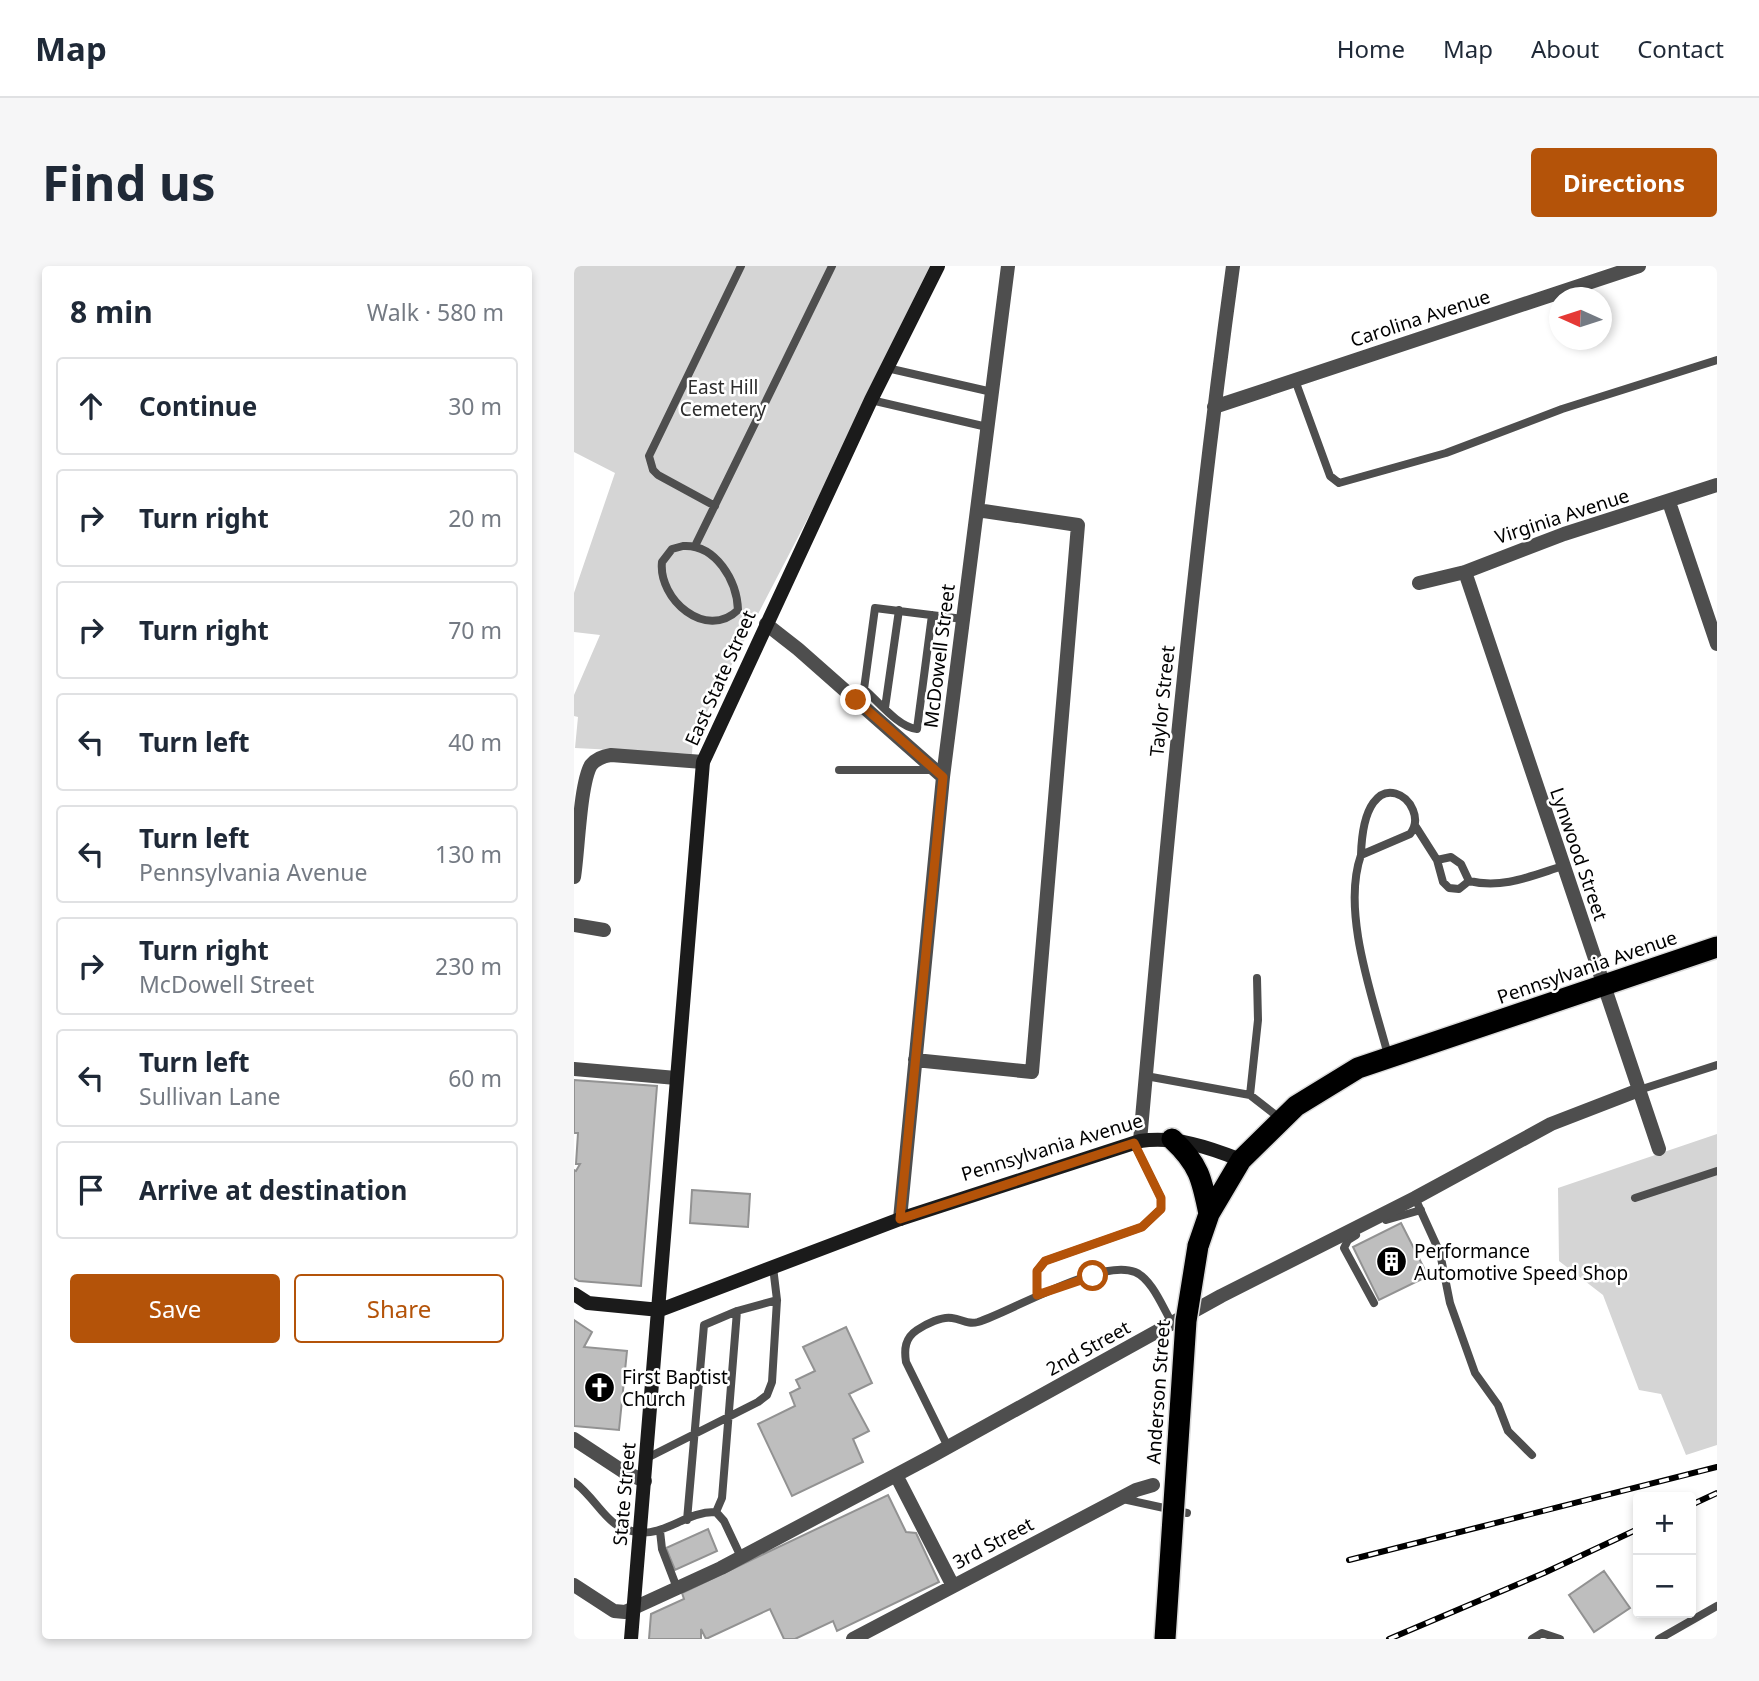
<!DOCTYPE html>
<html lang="en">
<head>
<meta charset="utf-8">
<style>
  :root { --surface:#fff; --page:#f6f6f7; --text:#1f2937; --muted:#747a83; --line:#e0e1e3; --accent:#b45309 }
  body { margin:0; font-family:"Noto Sans",sans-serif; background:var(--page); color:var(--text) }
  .controls { position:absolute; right:21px; bottom:21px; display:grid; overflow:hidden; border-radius:7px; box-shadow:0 4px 10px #0003 }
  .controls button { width:63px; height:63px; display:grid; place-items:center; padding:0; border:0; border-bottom:2px solid var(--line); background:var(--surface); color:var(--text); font:35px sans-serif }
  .compass { position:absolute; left:975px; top:21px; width:63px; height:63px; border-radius:50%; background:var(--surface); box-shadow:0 4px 10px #0003; rotate:273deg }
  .stop { position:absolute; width:21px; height:21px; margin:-16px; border:5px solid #b45309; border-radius:50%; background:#fff }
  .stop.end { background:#b45309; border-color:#fff; box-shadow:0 2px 7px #0008 }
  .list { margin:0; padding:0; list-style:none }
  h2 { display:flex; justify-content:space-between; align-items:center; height:91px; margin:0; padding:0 28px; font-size:30px }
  h2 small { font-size:23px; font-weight:400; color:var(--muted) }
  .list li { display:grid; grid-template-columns:46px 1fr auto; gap:21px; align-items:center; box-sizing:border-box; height:98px; margin:0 14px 14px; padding:0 14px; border:2px solid var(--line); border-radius:7px }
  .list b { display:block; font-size:26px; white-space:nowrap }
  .list p { margin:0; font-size:23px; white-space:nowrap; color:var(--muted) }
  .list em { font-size:23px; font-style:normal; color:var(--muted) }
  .actions { display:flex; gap:14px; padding:21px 28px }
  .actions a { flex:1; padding:16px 0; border:2px solid var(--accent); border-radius:7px; text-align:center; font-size:24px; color:var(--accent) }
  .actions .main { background:var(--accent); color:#fff }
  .icon { flex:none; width:38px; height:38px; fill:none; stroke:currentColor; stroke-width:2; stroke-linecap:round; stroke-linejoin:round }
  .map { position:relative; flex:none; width:1143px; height:1373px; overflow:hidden; border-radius:7px }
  header { display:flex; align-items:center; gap:42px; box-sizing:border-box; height:98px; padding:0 35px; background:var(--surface); border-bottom:2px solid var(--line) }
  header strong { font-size:33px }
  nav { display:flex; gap:38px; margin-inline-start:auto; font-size:24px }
  .intro { display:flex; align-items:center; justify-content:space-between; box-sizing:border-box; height:168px; padding:0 42px }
  h1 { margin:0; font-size:49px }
  .button { padding:18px 32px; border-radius:7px; background:var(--accent); color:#fff; font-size:24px; font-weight:700 }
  main { display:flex; gap:42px; padding:0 42px }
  aside { flex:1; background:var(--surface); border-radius:7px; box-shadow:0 4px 10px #0003 }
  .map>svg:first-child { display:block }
  .green { fill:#d5d5d5 }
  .building { fill:#bebebe; stroke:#929292; stroke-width:2 }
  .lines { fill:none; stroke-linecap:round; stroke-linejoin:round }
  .highway-casing { stroke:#dbdbdb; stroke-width:24 }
  .lane { stroke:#4e4e4e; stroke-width:8 }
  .street { stroke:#4e4e4e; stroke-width:14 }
  .secondary { stroke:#1b1b1b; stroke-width:14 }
  .highway { stroke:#000; stroke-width:21 }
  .rail-casing { stroke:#000; stroke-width:6 }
  .rail { stroke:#fff; stroke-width:3.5; stroke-dasharray:10; stroke-linecap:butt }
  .highway-bridge-casing { stroke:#dbdbdb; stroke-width:24; stroke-linecap:butt }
  .highway-bridge { stroke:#000; stroke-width:21 }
  .route { stroke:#b45309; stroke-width:9 }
  .labels { text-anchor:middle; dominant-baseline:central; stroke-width:5; stroke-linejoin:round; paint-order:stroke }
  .street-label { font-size:19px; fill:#000; stroke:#fff }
  .park-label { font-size:19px; fill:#2c2c2c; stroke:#fff }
  .poi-label { font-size:19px; fill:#000; stroke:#fff; text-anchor:start }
</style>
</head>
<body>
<header>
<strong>Map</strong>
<nav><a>Home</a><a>Map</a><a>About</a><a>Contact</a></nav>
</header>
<div class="intro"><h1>Find us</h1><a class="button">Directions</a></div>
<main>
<aside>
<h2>8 min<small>Walk · 580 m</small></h2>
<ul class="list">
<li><svg class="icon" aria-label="ahead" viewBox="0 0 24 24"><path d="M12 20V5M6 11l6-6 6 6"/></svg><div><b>Continue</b></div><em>30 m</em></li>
<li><svg class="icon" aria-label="right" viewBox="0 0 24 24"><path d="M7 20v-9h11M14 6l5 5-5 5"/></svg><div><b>Turn right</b></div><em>20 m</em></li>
<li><svg class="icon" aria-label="right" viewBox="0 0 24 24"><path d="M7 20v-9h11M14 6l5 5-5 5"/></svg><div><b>Turn right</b></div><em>70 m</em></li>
<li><svg class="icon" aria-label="left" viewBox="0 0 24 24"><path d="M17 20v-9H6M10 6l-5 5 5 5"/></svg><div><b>Turn left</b></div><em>40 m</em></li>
<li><svg class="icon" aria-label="left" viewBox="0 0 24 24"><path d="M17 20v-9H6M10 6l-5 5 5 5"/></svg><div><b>Turn left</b><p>Pennsylvania Avenue</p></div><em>130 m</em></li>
<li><svg class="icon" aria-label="right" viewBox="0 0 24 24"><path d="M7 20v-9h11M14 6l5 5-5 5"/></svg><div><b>Turn right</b><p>McDowell Street</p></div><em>230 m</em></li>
<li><svg class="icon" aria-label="left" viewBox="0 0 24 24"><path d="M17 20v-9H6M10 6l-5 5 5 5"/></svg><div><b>Turn left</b><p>Sullivan Lane</p></div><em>60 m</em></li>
<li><svg class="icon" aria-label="arrive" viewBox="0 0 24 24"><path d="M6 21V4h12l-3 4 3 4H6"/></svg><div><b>Arrive at destination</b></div></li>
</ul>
<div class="actions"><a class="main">Save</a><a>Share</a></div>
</aside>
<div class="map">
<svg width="1143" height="1373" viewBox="0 0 1143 1373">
  <rect width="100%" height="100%" fill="#fff"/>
  <path class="green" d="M0,0H365L119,473L118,488L1,482L4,451L0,450V429L26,369L0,366V327L41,207L0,186Z
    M1143,868V1179L1112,1189L1087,1128L1065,1124L1029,1029L985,995L984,922Z"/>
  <path class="building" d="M0,814L83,820L67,1020L5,1015L0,1012V904L2,905L6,898H2L4,867H0Z
    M118,924L176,928L174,961L116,957Z
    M827,957L854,1010L805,1034L779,981Z
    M0,1054L18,1066L10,1081L53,1085L45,1164L0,1160Z
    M272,1061L298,1117L275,1128L295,1165L279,1173L289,1196L218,1230L184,1158L221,1140L216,1127L226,1122L222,1114L241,1105L229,1081Z
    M314,1229L332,1266L342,1267L365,1316L263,1365L259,1355L221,1373H210L196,1343L132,1373L127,1363V1373H75L77,1348L110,1333L108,1327Z
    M134,1263L143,1285L101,1304L92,1282Z
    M1030,1305L1056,1342L1020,1366L995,1329Z"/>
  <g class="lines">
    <defs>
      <path id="highway" d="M598,873C625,898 628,913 635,948
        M624,980L635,948L667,894L722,840L784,802L1143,681"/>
    </defs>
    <use href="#highway" class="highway-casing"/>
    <path class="lane" d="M313,102L418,126
      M721,114L756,210L765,217L872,187L988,143L1143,94
      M297,134L413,161
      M141,240L84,209L79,204L75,190L167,0
      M109,280C142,278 163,315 164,344C132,375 84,333 88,296L98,283Z
      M121,280L258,0
      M290,423C304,435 324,461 343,463L358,349
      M282,434L290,423L301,342L389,353
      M311,442L325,344
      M265,504H361
      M842,561L863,594
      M787,589C790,483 860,538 836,568L787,589C767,646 799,732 814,789
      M895,615L885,623L875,622L869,616L863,594L877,591L887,598L895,615C929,623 957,610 989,600
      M572,810L676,829L708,854
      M1065,824L1143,799
      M676,829L684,754L683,712
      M841,932L866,987L876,1037L901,1107L924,1139L934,1165L958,1189
      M1061,932L1143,905
      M812,954L847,944
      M782,969L774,974L770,982L800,1037
      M463,1029V1005L471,995L568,961L587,943V932L560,877
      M374,1181L332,1096C330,1083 331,1072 343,1064C352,1058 368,1050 378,1052C388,1053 393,1059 404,1056C439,1045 526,992 561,1006C578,1013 589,1042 598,1057
      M73,1192L184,1136L193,1129L198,1116L203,1034L199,1001
      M0,1216C17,1228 30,1252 43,1259C85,1282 105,1245 142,1246L150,1255L167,1291
      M549,1233L613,1247
      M142,1246L148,1232L163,1045
      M113,1254L130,1059L163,1045L203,1034
      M86,1265L88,1283L103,1322
      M958,1373L968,1367L986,1373
      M1085,1373L1143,1340"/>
    <path class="street" d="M640,141L1065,0
      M1095,236L1143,378
      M891,306L1085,883
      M845,317L891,306L990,268L1143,219
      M192,358L224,383L369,511
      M0,611C4,587 6,517 17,499C22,493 30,490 37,489L129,496
      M0,659L30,664
      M341,794L458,806L504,259L403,244
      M0,803L102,812
      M566,875C592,583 619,291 659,0
      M326,953L369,511L434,0
      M0,1173L50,1206L71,1215
      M322,1209L379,1320
      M0,1319L40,1345L51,1346L147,1302L356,1191L647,1030L841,932L977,858L1065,824
      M279,1373L562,1224L579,1219"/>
    <path class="secondary" d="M0,1028L14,1037L86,1044L326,953L566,875C602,870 634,881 667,894
      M57,1373L129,496L297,134L364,0"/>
    <use href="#highway" class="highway"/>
    <defs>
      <path id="rail" d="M1117,1239L1143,1227
        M775,1294L1143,1201
        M815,1373L970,1307L1064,1263"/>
    </defs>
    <use href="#rail" class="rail-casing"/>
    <use href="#rail" class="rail"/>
    <defs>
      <path id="highway-bridge" d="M591,1373L612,1055L624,980"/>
    </defs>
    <use href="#highway-bridge" class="highway-bridge-casing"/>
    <use href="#highway-bridge" class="highway-bridge"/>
  </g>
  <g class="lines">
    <path class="route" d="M282,434L369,511L326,953L560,877L587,932V943L568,961L471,995L463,1005V1029L519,1010"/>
  </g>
  <defs>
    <symbol id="building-disc" viewBox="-11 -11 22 22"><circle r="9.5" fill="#000" stroke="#fff"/><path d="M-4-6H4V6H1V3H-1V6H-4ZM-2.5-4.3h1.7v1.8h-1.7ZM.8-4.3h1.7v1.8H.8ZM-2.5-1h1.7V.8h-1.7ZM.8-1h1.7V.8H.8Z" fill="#fff"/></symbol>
    <symbol id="church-disc" viewBox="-11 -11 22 22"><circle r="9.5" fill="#000" stroke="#fff"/><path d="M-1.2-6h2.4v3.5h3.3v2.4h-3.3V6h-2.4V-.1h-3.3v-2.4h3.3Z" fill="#fff"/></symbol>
  </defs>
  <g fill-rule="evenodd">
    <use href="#building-disc" x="800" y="978" width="35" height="35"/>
    <use href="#church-disc" x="8" y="1104" width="35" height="35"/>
  </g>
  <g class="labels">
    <g class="street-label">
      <text transform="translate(846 52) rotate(-18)">Carolina Avenue</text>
      <text transform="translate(988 250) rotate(-18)">Virginia Avenue</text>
      <text transform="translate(365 390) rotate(-83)">McDowell Street</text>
      <text transform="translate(146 412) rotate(-66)">East State Street</text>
      <text transform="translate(588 435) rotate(-84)">Taylor Street</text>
      <text transform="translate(1005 588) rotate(71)">Lynwood Street</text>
      <text transform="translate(1013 701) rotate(-19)">Pennsylvania Avenue</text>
      <text transform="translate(478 881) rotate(-17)">Pennsylvania Avenue</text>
      <text transform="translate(514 1082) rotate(-29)">2nd Street</text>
      <text transform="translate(584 1126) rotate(-86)">Anderson Street</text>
      <text transform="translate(50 1228) rotate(-85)">State Street</text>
      <text transform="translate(419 1277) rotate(-28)">3rd Street</text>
    </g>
    <g class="park-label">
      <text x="149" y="121">East Hill<tspan x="149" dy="22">Cemetery</tspan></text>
    </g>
    <g class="poi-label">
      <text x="840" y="985">Performance<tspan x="840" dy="22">Automotive Speed Shop</tspan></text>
      <text x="48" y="1111">First Baptist<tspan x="48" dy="22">Church</tspan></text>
    </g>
  </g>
</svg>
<div class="controls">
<button>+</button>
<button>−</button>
</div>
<svg class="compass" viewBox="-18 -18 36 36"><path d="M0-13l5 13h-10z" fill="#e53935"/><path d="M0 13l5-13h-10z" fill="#747a83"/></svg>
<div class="stop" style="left:519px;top:1010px"></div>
<div class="stop end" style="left:282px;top:434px"></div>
</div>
</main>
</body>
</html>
